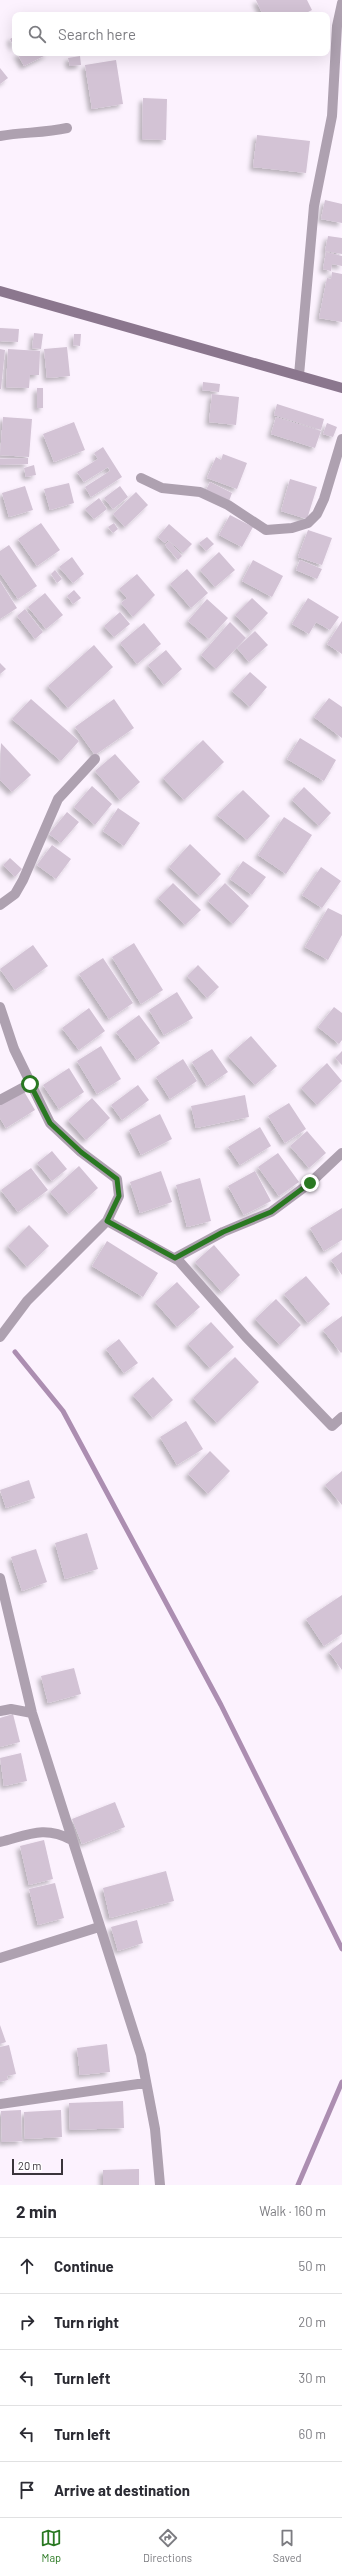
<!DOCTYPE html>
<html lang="en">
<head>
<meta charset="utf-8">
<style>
  :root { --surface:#fff; --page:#f7f7f7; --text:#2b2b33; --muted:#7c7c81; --line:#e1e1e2; --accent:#297821 }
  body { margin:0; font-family:Barlow,sans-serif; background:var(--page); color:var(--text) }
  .scale { position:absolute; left:12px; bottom:10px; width:51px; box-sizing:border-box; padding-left:4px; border:2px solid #3a343b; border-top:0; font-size:11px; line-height:14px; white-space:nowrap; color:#3a343b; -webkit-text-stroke:3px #fff; paint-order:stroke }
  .stop { position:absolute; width:12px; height:12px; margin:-9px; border:3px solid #297821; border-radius:50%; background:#fff }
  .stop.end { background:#297821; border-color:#fff; box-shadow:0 1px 4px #0008 }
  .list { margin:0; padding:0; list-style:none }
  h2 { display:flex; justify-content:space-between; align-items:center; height:52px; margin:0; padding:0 16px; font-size:17px }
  h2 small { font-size:13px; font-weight:400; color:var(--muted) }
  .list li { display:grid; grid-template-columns:26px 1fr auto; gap:12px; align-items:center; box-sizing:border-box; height:56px; padding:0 16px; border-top:1px solid var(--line) }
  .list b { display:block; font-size:15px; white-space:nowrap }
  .list em { font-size:13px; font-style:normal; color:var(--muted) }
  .icon { flex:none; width:22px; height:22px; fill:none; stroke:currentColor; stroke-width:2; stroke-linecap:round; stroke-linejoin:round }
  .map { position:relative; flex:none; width:342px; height:2185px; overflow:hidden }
  .search { position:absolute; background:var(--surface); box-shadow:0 4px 16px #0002; left:12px; right:12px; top:12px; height:44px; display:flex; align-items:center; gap:10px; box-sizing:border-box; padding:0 14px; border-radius:8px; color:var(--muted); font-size:15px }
  .sheet { height:332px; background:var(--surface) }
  nav { display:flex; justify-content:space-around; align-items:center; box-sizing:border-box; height:56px; border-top:1px solid var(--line); background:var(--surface); font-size:11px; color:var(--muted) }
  nav a { display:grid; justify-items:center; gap:2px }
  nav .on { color:var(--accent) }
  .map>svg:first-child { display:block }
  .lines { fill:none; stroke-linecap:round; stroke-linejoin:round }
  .stream { stroke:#ac8eb1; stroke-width:5 }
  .building { fill:#d3c3d5; filter:url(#shadow) }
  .minor { stroke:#aea1b0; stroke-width:10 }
  .secondary { stroke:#8b778e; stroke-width:10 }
  .route { stroke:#297821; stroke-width:5 }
</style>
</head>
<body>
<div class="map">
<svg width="342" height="2185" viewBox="0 0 342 2185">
  <defs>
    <filter id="shadow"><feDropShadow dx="-3.5" dy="3.5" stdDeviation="2" flood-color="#0004"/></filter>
  </defs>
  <rect width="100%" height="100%" fill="#fcf2fe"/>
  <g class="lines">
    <path class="stream" d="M15,1352L63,1411L221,1705L342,1949
      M298,2185L342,2082"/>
  </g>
  <path class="building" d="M256,0H307L312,10L302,15H263Z
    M15,36V49L10,39Z
    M17,53H48V54L24,66Z
    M80,56L81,65L70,66L68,58Z
    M116,60L123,104L92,109L85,65Z
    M0,68L8,78L0,84Z
    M143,98L167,99L166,140L142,139Z
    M257,135L310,141L306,173L253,167Z
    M325,200L342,204V223L321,219Z
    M328,236L342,238V254L325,251Z
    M326,252L342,256V266L332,264L331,271L323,269Z
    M332,272L342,274V322L319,318L327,278L331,279Z
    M0,328L19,329L18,342L0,341Z
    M34,333L43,334L41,349L32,348Z
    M74,334H81L80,346L73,345Z
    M67,347L70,376L47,378L44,349Z
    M0,349L5,350L1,389H0Z
    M8,349L40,351L39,375H30L29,388L6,387Z
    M203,382L220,384L219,392L202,390Z
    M37,388H43V408H37Z
    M212,394L239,397L236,425L209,422Z
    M277,404L324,419L321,430L274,415Z
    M3,417L32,419L29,457L0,455Z
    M276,417L321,431L315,448L271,434Z
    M74,422L85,450L54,462L43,434Z
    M327,423L337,427L333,437L323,434Z
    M103,447L122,477L91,497L85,487L110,471L108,467L84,482L77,472L98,459L94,453Z
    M223,454L247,463L237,489L207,478L216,457L221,460Z
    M28,458V464L0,465V459Z
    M34,465L36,475L26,477L24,468Z
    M290,479L317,487L307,519L281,511Z
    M210,482L232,493L229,501L206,490Z
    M69,483L74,503L50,510L44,489Z
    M25,486L33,510L9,517L2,493Z
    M120,486L128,497L113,509L104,498Z
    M136,492L148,505L125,527L113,514Z
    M99,498L107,509L94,519L85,509Z
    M230,515L253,527L242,547L219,535Z
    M41,523L60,550L37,566L18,539Z
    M114,523L118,529L113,533L108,527Z
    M169,524L192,544L183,553L166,538L168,540L165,543L158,537Z
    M308,530L332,538L322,565L298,557Z
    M207,537L214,544L206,551L199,543Z
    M169,541L182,556L178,560L165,545Z
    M9,545L37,586L18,599L0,573V551Z
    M219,552L235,570L215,587L200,570Z
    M72,557L84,574L73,583L59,567Z
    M253,560L283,576L272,597L242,581Z
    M300,560L322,569L317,579L296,570Z
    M187,569L208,593L191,608L170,584Z
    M55,570L62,579L57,583L51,574Z
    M137,574L155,595L133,617L121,603L127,598L119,589Z
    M0,581L17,608L0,619Z
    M74,590L81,598L73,604L67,596Z
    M45,593L63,615L46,629L28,607Z
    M252,598L268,613L251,631L235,615Z
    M308,598L339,617L330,630L316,622L309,634L292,624Z
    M207,599L228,618L209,639L188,621Z
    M25,609L43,632L35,639L17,616Z
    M120,612L130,624L114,637L104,626Z
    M342,621V654L327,644Z
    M230,622L246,638L216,669L201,655Z
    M144,623L161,644L137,664L120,643Z
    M255,631L268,645L249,662L237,648Z
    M94,645L113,667L68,708L48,686Z
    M166,650L182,669L164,685L148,665Z
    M0,663L6,669L0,674Z
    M250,672L267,687L250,707L232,691Z
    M329,698L342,707V738L314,717Z
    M31,699L79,741L61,761L12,719Z
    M114,699L134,728L95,755L75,727Z
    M300,738L336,760L324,781L287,759Z
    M203,740L224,762L184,800L163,778Z
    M1,743L31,775L12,792L0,780Z
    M115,754L140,782L120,800L95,771Z
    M92,786L112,804L95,825L74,807Z
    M304,787L331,813L319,826L292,800Z
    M243,790L270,816L247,840L217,815Z
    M118,808L140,823L124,846L103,831Z
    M67,812L79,822L61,843L49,834Z
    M284,817L312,835L286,874L258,855Z
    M190,844L221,874L200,896L169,867Z
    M52,845L71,859L56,879L37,865Z
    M10,858L22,869L15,877L3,865Z
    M243,861L266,877L252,895L230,879Z
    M321,867L341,881L322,908L302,895Z
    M173,883L201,910L185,925L158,898Z
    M225,883L249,906L233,924L208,901Z
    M328,908L342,915V935L328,960L305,947Z
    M134,943L163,990L141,1004L112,957Z
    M33,945L48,966L15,990L0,969Z
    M103,958L133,1003L109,1019L79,974Z
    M198,965L219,987L207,998L187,976Z
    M177,992L193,1018L164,1035L149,1010Z
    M334,1007L342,1013V1040L339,1044L318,1027Z
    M89,1008L105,1031L79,1050L62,1028Z
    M139,1015L160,1043L137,1060L116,1032Z
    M251,1036L277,1066L255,1085L228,1056Z
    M101,1046L121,1079L97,1094L77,1061Z
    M212,1049L228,1072L207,1086L192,1062Z
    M342,1051V1065L335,1058Z
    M183,1059L197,1081L170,1099L156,1077Z
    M327,1063L342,1081L317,1105L301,1088Z
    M69,1068L84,1092L59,1109L43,1085Z
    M138,1085L149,1100L122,1120L111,1105Z
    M22,1088L35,1110L6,1128L0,1118V1101Z
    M245,1095L249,1117L196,1128L191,1106Z
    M92,1098L110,1118L86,1140L68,1120Z
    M289,1103L306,1129L285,1143L268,1116Z
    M160,1114L172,1139L141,1155L129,1130Z
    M260,1127L271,1146L240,1165L228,1147Z
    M307,1131L326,1153L309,1168L290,1146Z
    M52,1151L67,1169L52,1181L37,1163Z
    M278,1153L299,1182L279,1196L258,1167Z
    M79,1166L98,1188L69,1214L50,1192Z
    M31,1168L48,1190L18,1212L1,1190Z
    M161,1171L172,1202L140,1213L130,1182Z
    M255,1171L271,1201L244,1215L228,1186Z
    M200,1178L211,1221L187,1227L176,1185Z
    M342,1208V1240L324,1251L310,1228Z
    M29,1225L49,1246L27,1267L8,1246Z
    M107,1241L158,1273L143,1297L92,1266Z
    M214,1245L240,1275L222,1292L195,1262Z
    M342,1252V1275L331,1260Z
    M306,1276L330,1304L308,1323L284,1294Z
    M177,1282L200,1307L177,1327L155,1302Z
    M276,1299L301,1325L280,1345L255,1319Z
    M342,1316V1352L341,1353L323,1330Z
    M211,1322L234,1347L210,1368L188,1344Z
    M119,1339L138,1363L124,1373L106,1349Z
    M235,1357L259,1382L217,1423L193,1398Z
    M153,1377L173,1400L153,1418L133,1395Z
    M186,1421L203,1449L177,1465L160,1437Z
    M210,1451L230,1471L208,1494L188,1474Z
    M342,1471V1505L325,1485Z
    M29,1480L35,1498L6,1508L0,1490Z
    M87,1533L98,1569L65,1579L55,1543Z
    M36,1549L47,1582L22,1591L11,1557Z
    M342,1595V1634L324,1646L306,1619Z
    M342,1642V1670L329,1652Z
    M74,1668L81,1694L48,1703L41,1676Z
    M13,1714L20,1742L0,1747V1718Z
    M21,1753L27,1781L4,1786L0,1758Z
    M115,1802L125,1827L82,1844L72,1819Z
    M44,1840L53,1879L29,1885L20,1846Z
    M166,1871L174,1901L110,1918L103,1888Z
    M55,1883L64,1918L38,1925L29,1889Z
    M137,1920L143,1943L118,1951L111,1927Z
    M0,2025L6,2042L0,2044Z
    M107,2044L110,2072L80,2075L77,2048Z
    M9,2045L16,2074L7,2076L8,2080L0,2082V2047Z
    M123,2101L124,2128L70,2130L69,2103Z
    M21,2110L22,2141L2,2142L1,2111Z
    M61,2110L62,2137L25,2139L24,2112Z
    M139,2169V2185H103V2170Z"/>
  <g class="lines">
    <path class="minor" d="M0,136C23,132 45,133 67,128
      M299,375L314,206L332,116L337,26L342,3
      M141,478L162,488L200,492L228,505L266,530L292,528L308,523L317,514L324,499L342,439
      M0,905L15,894L23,880L58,799L95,759
      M0,1007L14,1049L50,1123L81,1152L117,1179L119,1196L107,1221L27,1301L0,1337
      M0,1100L30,1084
      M107,1221L179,1261L246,1337L332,1426L342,1417
      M175,1258L223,1232L271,1212L310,1183L342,1153
      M0,1578L32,1713L141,2055L155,2129L160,2185
      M0,1711L11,1709L32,1713
      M0,1842C28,1835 44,1825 72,1840
      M0,1958L99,1927
      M0,2104L145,2083"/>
    <path class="secondary" d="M0,291L342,388"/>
  </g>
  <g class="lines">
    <path class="route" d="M30,1084L50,1123L81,1152L117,1179L119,1196L107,1221L175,1258L223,1232L271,1212L310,1183"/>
  </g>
</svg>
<div class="scale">20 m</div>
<div class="stop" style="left:30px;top:1084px"></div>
<div class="stop end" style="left:310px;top:1183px"></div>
<div class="search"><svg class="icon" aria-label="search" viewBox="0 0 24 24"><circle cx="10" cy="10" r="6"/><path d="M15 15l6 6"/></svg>Search here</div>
</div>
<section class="sheet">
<h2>2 min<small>Walk · 160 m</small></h2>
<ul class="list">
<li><svg class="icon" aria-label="ahead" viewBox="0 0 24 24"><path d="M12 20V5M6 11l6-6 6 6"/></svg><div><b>Continue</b></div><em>50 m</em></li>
<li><svg class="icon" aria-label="right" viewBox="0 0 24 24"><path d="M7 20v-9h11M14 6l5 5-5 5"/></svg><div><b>Turn right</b></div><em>20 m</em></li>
<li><svg class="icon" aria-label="left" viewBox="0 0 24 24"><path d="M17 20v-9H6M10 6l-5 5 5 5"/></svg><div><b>Turn left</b></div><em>30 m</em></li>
<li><svg class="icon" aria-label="left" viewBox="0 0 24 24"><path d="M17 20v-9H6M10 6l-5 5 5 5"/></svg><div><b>Turn left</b></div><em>60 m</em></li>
<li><svg class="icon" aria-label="arrive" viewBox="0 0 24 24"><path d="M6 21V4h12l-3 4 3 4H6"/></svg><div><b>Arrive at destination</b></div></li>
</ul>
</section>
<nav>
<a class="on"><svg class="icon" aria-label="map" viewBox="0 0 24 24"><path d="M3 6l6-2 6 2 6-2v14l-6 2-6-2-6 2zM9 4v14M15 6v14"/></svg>Map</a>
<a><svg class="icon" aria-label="directions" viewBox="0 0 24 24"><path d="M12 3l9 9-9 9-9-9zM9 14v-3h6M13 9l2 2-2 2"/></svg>Directions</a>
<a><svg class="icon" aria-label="saved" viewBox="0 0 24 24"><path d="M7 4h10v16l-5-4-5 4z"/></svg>Saved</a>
</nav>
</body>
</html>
